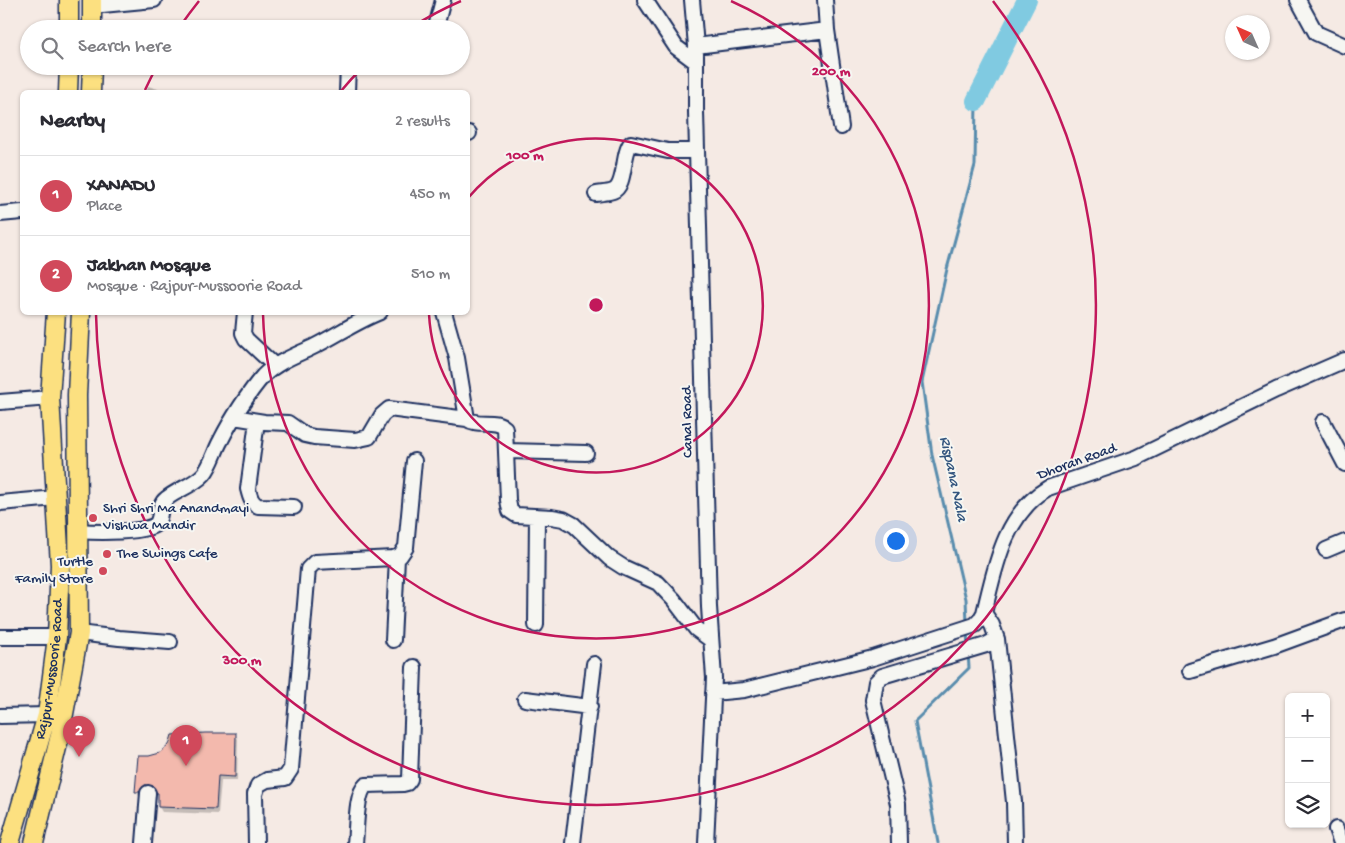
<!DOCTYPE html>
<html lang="en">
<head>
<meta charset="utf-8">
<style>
  :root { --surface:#fff; --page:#f2f2f3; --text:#2b2b33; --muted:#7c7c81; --line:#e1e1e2; --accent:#d1495b }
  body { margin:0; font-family:"Gochi Hand",sans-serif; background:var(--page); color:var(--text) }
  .controls { position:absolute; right:15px; bottom:15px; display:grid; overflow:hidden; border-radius:8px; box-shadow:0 1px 4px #0004 }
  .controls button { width:45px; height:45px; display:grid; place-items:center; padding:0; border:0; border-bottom:1px solid var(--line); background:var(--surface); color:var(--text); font:25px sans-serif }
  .compass { position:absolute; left:1225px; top:15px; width:45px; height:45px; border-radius:50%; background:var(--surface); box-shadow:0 1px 4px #0004; rotate:315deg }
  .you { position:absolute; left:895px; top:540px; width:18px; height:18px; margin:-12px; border:4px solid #fff; border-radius:50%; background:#1a73e8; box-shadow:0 0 0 8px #1a73e833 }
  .badge { display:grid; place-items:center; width:32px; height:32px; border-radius:50%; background:var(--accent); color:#fff; font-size:16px; font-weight:700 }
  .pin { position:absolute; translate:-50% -41px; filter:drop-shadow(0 1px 2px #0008) }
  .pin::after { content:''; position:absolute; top:26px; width:18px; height:15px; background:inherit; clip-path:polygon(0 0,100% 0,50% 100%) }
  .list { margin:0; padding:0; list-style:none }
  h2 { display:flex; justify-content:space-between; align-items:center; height:65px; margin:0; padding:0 20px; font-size:21px }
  h2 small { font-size:16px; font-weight:400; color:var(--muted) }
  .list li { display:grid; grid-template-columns:32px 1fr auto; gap:15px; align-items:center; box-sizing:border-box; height:80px; padding:0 20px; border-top:1px solid var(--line) }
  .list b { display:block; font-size:19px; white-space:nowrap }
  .list p { margin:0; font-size:16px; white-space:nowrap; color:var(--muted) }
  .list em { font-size:16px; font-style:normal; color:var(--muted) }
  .icon { flex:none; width:28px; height:28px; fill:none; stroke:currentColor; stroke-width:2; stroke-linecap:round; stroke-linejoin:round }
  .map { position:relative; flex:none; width:1345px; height:843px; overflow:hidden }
  .search { position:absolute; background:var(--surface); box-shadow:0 1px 4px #0004; left:20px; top:20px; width:450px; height:55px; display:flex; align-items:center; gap:12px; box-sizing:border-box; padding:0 18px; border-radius:28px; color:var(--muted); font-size:19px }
  .panel { position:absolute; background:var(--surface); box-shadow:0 1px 4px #0004; left:20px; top:90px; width:450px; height:225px; border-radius:8px }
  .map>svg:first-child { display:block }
  .shadow { fill:#0003 }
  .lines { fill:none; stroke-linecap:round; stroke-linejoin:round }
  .stream { stroke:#588cad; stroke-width:3 }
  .river { stroke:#80cae1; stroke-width:20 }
  .building { fill:#f3b9ad; stroke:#1b2f5e }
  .minor-casing { stroke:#1b2f5e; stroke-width:18 }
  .major-casing { stroke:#1b2f5e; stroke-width:21 }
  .minor { stroke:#f6f6f2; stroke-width:14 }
  .major { stroke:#fce080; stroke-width:18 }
  .ring { fill:none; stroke:#c2185b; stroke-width:2.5 }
  .poi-dot { fill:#d1495b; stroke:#f6f6f2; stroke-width:2 }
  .labels { text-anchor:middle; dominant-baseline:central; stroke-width:4; stroke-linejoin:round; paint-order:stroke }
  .street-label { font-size:15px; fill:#1b2f5e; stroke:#f6f6f2 }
  .poi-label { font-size:15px; fill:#1b2f5e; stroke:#f6f6f2; text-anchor:start }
  .water-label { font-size:16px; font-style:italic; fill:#34567f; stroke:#f6f6f2 }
  .centre { fill:#c2185b; stroke:#f6f6f2; stroke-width:2.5 }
  .ring-label { font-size:15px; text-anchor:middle; font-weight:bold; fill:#c2185b; stroke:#f6f6f2; stroke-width:4; stroke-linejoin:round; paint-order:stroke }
</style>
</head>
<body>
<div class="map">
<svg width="1345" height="843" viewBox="0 0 1345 843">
  <rect width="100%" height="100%" fill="#f5eae4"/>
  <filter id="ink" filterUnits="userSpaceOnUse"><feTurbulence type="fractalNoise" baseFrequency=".02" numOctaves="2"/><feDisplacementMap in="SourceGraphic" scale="10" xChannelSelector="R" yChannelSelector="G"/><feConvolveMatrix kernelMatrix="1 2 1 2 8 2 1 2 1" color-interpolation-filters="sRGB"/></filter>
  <g filter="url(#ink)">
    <path class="shadow" d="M148,86L161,90L162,92H146Z
      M236,735L238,739L237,781H221L218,814L162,812L159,807V795L157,790L147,789L142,796H139L136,791L149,757Z"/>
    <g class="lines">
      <path class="stream" d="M967,624L966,599L932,455L922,382L947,269L975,165L976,101
        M967,631L968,647
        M938,843L915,721L969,668L968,653"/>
      <path class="river" d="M976,101L1027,0"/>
    </g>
    <path class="building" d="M205,733H236L235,777L218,776L216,809L158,807V793H157L153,786L145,785L139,792H135L138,756H149L160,753L169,745L172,735Z"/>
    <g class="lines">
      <defs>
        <path id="minor" d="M645,0L676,47L696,62
          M692,0L696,46V112L709,607L714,678L706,843
          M1298,0L1316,33L1345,46
          M92,6L154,0
          M437,23L443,0
          M827,30L841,127
          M696,46L827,30L825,0
          M347,92L348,66
          M468,133H469
          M596,194C601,193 608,193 613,191C626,186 622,154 631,143L668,151H697
          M0,214L22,212
          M245,312L243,333L246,339L275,366
          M444,312L457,358L467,419C478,427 495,418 505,428L508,500L510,511L516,515L552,517L563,519L574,525L609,558L623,567L658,583L674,600L696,629L711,640
          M0,402L50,398
          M234,417L264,422L288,423L305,435L314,437L355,440L369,437L382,415L389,409L467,419
          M257,421L248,489C250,497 251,502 258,506L294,507
          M1323,422L1345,464
          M507,451L586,453
          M0,503L56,498
          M78,531C92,532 150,534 157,523C162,516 158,505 166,499C178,489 193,486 204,474C212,464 215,450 221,440C231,420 249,392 263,376C278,361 297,355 315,346C337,335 357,321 380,312
          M1326,550L1345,542
          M984,613L992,625L997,639L1014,802L1015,843
          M536,625L537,516
          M79,633L119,638L170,642
          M0,637H57
          M393,640L397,558
          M1190,671L1274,646L1345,620
          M713,693L744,690L873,658L975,625L980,620L984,613C995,568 1004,514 1048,488L1136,458L1276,390L1345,360
          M525,699L590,707
          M0,716L47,715
          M1336,829L1341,843
          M144,843L148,793
          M256,843L255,794L258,785L267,780L285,778L291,769L308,569L315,562L393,558L400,556L406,547L414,461
          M355,843C357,828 355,795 366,785L403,784L407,783L410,779L414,667
          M573,843L594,664
          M899,843L898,804L873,700L876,682L882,676L986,645L997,639"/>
        <g id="major">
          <path d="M69,0V29"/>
          <path d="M92,29V0"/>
          <path d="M68,92L69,66"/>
          <path d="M91,92L92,66"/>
          <path id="s1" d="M10,843L47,715L57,637L60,565L50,398L56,312"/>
          <path d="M34,843L60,735L79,633L77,395L81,312"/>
        </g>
      </defs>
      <use href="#minor" class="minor-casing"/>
      <use href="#major" class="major-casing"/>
      <use href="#minor" class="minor"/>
      <use href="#major" class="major"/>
    </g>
  </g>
  <g class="ring">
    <path d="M468 198A167 167 0 1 1 429 314"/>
    <path d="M341 91A333 333 0 0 1 363 67M412 27A333 333 0 0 1 461 1M731 1A333 333 0 1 1 263 314"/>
    <path d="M145 90A500 500 0 0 1 157 66M181 25A500 500 0 0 1 199 1M993 1A500 500 0 1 1 96 314"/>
  </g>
  <g class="poi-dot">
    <circle cx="93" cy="518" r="5"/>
    <circle cx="107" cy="554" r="5"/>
    <circle cx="103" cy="571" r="5"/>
  </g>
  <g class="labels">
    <g class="street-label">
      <text transform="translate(688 422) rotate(-91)">Canal Road</text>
      <text transform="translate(1077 462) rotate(-20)">Dhoran Road</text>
      <text stroke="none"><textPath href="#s1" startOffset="179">Rajpur-Mussoorie Road</textPath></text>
    </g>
    <g class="poi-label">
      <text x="103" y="509">Shri Shri Ma Anandmayi<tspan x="103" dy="17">Vishwa Mandir</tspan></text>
      <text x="117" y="554">The Swings Cafe</text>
      <text x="93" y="562" text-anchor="end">Turtle<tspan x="93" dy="17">Family Store</tspan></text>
    </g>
    <g class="water-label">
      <text transform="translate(952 479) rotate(78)">Rispana Nala</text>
    </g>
  </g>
  <circle cx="596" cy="305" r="8" class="centre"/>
  <g class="ring-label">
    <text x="831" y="75">200 m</text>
    <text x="525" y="159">100 m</text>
    <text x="242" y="664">300 m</text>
  </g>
</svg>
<div class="controls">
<button>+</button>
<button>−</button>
<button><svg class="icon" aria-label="layers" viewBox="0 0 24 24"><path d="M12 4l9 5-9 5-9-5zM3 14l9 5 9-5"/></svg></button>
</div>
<svg class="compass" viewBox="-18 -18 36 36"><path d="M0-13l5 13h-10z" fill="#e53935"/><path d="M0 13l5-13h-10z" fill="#7c7c81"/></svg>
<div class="you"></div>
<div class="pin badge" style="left:186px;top:766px">1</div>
<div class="pin badge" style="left:79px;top:757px">2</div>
<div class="search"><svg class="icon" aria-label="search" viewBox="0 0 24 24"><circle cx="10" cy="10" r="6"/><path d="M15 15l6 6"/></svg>Search here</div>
<section class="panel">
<h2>Nearby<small>2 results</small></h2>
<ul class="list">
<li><span class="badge">1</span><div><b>XANADU</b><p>Place</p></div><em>450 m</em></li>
<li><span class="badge">2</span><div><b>Jakhan Mosque</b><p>Mosque · Rajpur-Mussoorie Road</p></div><em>510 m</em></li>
</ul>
</section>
</div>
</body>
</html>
